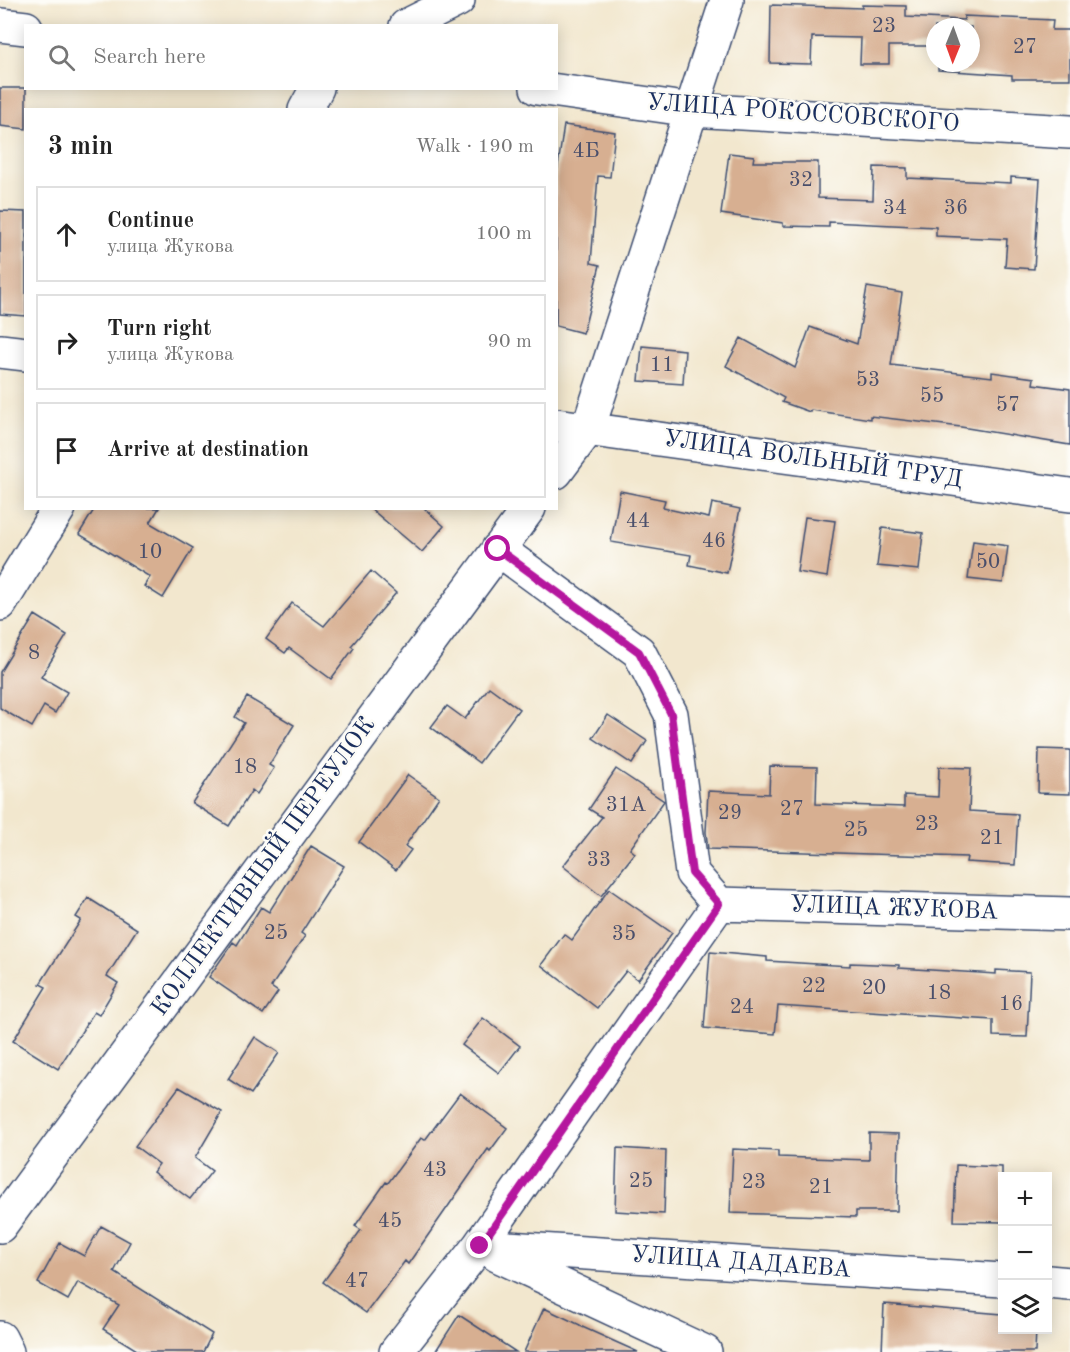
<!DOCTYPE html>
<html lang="en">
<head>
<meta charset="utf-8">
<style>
  :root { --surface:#fff; --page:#f2f2f2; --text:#222; --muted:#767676; --line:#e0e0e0 }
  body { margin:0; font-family:"Old Standard TT",serif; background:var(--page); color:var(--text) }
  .controls { position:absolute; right:18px; bottom:18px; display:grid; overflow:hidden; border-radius:0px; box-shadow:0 3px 15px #0003 }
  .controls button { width:54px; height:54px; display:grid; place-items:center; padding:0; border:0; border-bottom:2px solid var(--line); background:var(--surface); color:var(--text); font:30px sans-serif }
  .compass { position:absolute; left:926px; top:18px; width:54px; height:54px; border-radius:50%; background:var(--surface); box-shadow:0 3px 15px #0003; rotate:181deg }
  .stop { position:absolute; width:18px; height:18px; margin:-14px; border:4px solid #b5179e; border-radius:50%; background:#fff }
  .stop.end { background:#b5179e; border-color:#fff; box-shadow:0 2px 6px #0008 }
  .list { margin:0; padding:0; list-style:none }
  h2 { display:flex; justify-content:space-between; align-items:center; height:78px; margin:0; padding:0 24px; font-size:26px }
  h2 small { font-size:20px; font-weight:400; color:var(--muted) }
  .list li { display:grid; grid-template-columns:39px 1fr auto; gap:18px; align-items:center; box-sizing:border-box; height:96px; margin:0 12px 12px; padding:0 12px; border:2px solid var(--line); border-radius:0px }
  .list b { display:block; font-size:22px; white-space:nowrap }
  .list p { margin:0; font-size:20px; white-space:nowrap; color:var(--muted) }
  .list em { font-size:20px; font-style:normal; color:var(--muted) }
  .icon { flex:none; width:33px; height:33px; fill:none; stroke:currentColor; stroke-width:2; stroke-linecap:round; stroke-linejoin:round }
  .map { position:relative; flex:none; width:1070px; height:1352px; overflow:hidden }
  .search { position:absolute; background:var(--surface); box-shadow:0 3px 15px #0003; left:24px; top:24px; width:534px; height:66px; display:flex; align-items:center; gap:15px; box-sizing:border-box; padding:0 21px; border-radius:0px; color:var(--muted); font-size:22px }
  .panel { position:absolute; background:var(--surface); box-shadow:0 3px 15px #0003; left:24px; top:108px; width:534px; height:402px; border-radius:0px }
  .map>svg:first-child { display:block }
  .building { fill:#d7af91 }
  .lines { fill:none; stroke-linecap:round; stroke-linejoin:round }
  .minor-casing { stroke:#3b4b6f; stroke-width:36 }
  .minor { stroke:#fff; stroke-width:33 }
  .route { stroke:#b5179e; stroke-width:8 }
  .labels { text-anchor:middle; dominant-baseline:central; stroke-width:5; stroke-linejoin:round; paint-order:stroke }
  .number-label { font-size:21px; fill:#4a4f6b }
  .street-label { font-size:24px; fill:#1b2f5e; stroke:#fdfcf7 }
</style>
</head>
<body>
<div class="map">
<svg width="1070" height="1352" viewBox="0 0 1070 1352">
  <rect width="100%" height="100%" fill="#fdfcf7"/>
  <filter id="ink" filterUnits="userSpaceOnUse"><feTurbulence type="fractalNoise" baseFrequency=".0167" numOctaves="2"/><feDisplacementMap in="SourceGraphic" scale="12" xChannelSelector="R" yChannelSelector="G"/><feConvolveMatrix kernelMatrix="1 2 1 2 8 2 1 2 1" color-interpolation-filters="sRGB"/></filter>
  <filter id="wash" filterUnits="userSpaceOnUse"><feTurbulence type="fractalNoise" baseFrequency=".008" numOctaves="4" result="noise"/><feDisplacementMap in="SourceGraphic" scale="24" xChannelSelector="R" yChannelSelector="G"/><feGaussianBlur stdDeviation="1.35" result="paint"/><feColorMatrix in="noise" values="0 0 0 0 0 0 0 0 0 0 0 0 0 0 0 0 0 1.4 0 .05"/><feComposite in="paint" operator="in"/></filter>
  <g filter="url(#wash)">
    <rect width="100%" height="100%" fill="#f2e7ce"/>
    <g id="blocks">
      <path class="building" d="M771,5L862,8V5L906,6V17L964,20V16L1053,20L1052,30H1070V79H1012V75L938,70V63H971V27H935V46H889V64H860L861,38L812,37L811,64L770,63Z
        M0,88H26V129L0,126Z
        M564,125L615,132L610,177L598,176L591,263L600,265L583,333L556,326V179Z
        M729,153L754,156L753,162H818V198L873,200L874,167L907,168V178L1011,183V177L1040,179L1034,269L1005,267L1007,239L936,236V227L829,222V227L783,226V223L721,214Z
        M0,211L26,212V316L0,314Z
        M867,287L902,293L891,365L992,377V372L1034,378L1033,384L1070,389V445L961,427L870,416V419L811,410L810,412L782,402L784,398L726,366L741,338L795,368L810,327L857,344Z
        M642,346L685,350L683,384L639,381Z
        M620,491L665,500L663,508L709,518L712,503L740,509L727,573L689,565L691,555L611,542Z
        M95,508H159L150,523L193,548L163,598L144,586L150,577L79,534Z
        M370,508H424L444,526L422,552Z
        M805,517L835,521L827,577L797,572Z
        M882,528L923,533L919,570L877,566Z
        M973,541L1008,546L1003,583L968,579Z
        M371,571L396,593L351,646L354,648L331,679L289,648L285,653L266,639L292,603L324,626Z
        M35,615L67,635L41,677L67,692L55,713L44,706L32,727L0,708V672Z
        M489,687L519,709L479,763L431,727L447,706L465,719Z
        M247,697L294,725L269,765L274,768L257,794L252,790L229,826L192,803L244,723L235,717Z
        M608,715L647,741L632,764L593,738Z
        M1039,749L1070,750V794L1038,793Z
        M770,766L817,767L816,804L904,807V795L938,797L939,767L971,768L969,811L1018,814L1015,865L966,862L967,857L708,849L706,832L708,791L769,794Z
        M616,769L664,801L630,849L635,853L601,896L563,866L602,817L589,809Z
        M408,775L439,797L405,846L411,850L396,870L359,842Z
        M311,846L344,866L301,933L305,936L271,987L278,992L263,1014L209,977L233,942L237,945L261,907L269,912Z
        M609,889L672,933L638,980L626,971L597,1008L541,965L564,934L572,940Z
        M88,898L137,929L107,976L118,983L99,1015L94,1012L58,1069L13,1041L46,987L40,984L81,920L76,917Z
        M710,952L767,957V961L850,966V963L899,965V968L996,974V970L1030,972L1027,1037L993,1036V1020L778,1006L775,1034L704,1028Z
        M483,1018L520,1046L499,1073L462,1045Z
        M255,1037L279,1053L251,1094L228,1079Z
        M179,1087L222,1112L195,1158L212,1171L190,1199L153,1172L159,1164L135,1146Z
        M460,1093L507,1128L490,1151L488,1149L408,1264L405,1261L366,1313L323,1282L361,1230L355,1226L386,1182L388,1183L421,1138L425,1140Z
        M869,1133L899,1134L897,1211H856V1217L730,1213L733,1149L778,1151V1157L869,1160Z
        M617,1148L666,1151L664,1214L615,1211Z
        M956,1165L1002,1167V1222L954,1221Z
        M101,1226L130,1242L114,1272L212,1334L203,1352H140L103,1329L119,1305L78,1282L68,1300L38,1283L60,1243L84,1256Z
        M884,1304L1002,1314V1329H1036L1035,1352H882Z
        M544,1308L580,1325V1326L638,1352H524Z
        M459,1315L516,1352H435Z"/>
    </g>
  </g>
  <g filter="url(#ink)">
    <use href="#blocks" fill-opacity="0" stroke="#3b4b6f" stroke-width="1.5"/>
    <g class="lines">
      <defs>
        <path id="minor" d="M0,25L26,28
          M406,26L458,0
          M537,88L692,110L1070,132
          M305,110L317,88
          M0,351L26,354
          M556,425L1070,495
          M556,472L588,429L727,0
          M498,549L639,652L671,714L692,873L719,904
          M0,604L59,508
          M0,1226L529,508
          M479,1246L1002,1280
          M497,1255L705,1352
          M1048,1282L1070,1284
          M0,1338L7,1352
          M396,1352L479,1246L719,904L1070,914"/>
      </defs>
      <use href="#minor" class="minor-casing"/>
      <use href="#minor" class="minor"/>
    </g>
  </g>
  <g class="lines" filter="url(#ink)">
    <path class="route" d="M480,1246L719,904L692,873L671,714L639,652L498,549"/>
  </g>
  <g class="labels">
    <g class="number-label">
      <text x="884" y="26">23</text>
      <text x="1025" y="47">27</text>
      <text x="586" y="151">4Б</text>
      <text x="801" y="180">32</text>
      <text x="895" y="208">34</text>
      <text x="956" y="208">36</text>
      <text x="662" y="365">11</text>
      <text x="868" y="380">53</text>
      <text x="932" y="396">55</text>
      <text x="1008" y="405">57</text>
      <text x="638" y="521">44</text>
      <text x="714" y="541">46</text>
      <text x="150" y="552">10</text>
      <text x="988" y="562">50</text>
      <text x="34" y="653">8</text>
      <text x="245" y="767">18</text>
      <text x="626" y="805">31А</text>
      <text x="792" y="809">27</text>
      <text x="730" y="813">29</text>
      <text x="927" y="824">23</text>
      <text x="856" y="830">25</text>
      <text x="992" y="838">21</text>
      <text x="599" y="860">33</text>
      <text x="276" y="933">25</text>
      <text x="624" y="934">35</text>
      <text x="814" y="986">22</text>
      <text x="874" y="988">20</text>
      <text x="939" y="993">18</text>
      <text x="1011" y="1004">16</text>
      <text x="742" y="1007">24</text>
      <text x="435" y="1170">43</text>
      <text x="641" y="1181">25</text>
      <text x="754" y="1182">23</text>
      <text x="821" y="1187">21</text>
      <text x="390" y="1221">45</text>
      <text x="357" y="1281">47</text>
    </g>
    <g class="street-label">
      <text transform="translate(803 114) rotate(4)">УЛИЦА РОКОССОВСКОГО</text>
      <text transform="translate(813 460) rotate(8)">УЛИЦА ВОЛЬНЫЙ ТРУД</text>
      <text transform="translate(264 867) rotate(-54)">КОЛЛЕКТИВНЫЙ ПЕРЕУЛОК</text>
      <text transform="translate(894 909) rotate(2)">УЛИЦА ЖУКОВА</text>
      <text transform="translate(741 1263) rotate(4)">УЛИЦА ДАДАЕВА</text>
    </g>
  </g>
</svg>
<div class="controls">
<button>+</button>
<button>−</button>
<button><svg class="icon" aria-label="layers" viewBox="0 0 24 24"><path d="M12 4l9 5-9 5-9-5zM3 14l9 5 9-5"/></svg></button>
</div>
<svg class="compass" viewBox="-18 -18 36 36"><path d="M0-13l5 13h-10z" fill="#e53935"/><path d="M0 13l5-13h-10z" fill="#767676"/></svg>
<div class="stop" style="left:498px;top:549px"></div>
<div class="stop end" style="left:480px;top:1246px"></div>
<div class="search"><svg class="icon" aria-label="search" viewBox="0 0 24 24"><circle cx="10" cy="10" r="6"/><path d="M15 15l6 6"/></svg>Search here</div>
<section class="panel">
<h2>3 min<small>Walk · 190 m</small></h2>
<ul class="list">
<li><svg class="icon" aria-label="ahead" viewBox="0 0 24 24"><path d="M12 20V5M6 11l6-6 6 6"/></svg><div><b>Continue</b><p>улица Жукова</p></div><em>100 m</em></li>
<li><svg class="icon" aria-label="right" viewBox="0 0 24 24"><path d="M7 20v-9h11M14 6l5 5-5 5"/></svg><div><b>Turn right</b><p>улица Жукова</p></div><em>90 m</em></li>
<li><svg class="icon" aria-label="arrive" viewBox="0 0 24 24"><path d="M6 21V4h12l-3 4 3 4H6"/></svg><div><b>Arrive at destination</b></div></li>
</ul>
</section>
</div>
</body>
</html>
